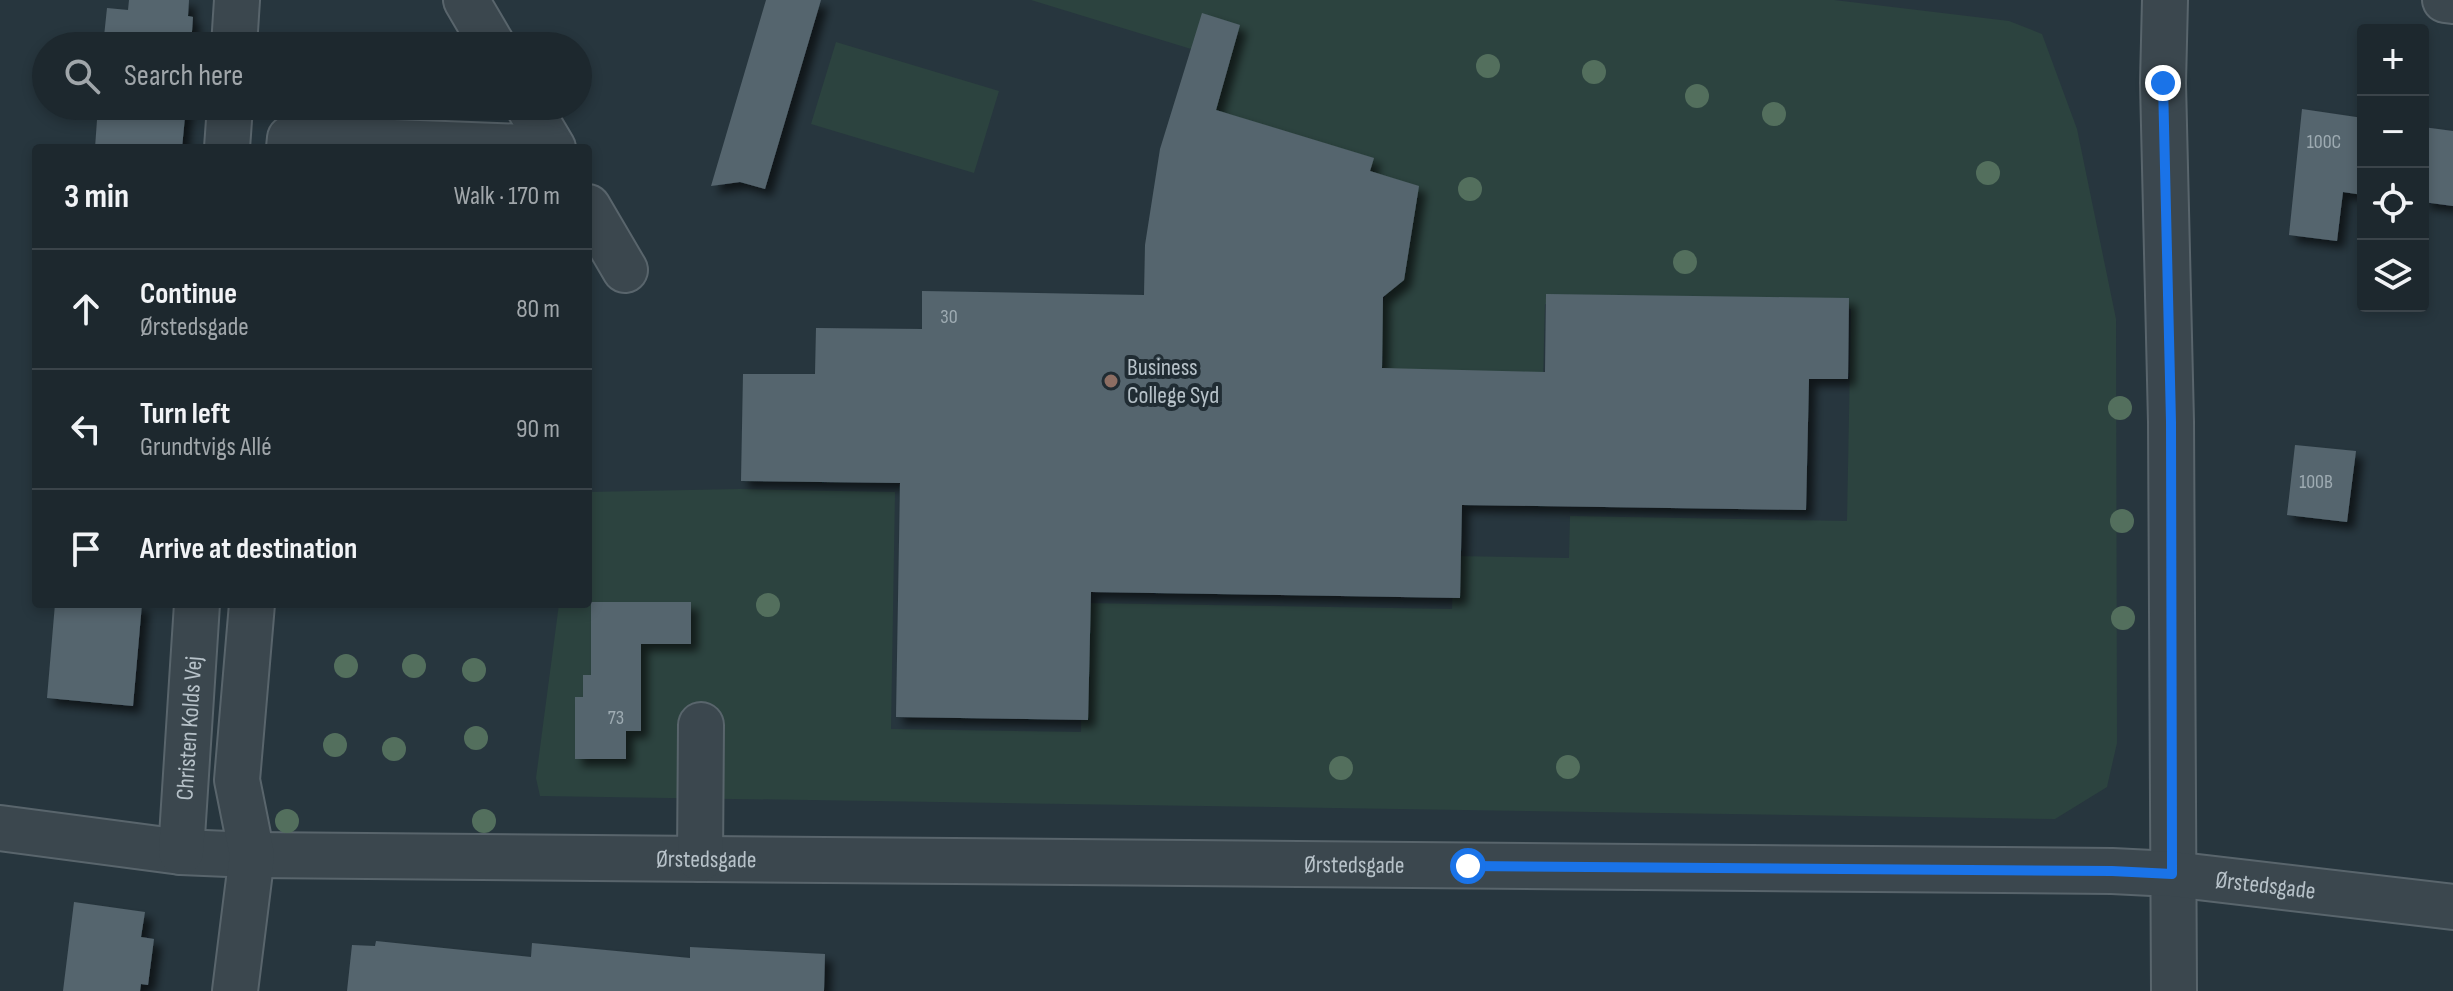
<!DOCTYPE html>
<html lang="en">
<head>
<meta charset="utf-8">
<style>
  :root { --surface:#1d282e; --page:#253036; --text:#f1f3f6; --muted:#a0a6aa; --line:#3b444a }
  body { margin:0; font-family:"Sofia Sans Condensed",sans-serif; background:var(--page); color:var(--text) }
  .controls { position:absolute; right:24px; top:24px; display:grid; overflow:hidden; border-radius:8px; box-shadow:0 4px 12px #0003 }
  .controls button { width:72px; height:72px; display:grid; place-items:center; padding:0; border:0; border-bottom:2px solid var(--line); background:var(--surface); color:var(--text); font:40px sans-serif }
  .stop { position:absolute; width:24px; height:24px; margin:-18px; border:6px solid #1a73e8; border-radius:50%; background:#fff }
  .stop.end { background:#1a73e8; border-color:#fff; box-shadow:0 2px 8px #0008 }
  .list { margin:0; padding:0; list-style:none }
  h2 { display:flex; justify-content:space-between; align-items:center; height:104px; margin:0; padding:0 32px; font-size:34px }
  h2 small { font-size:26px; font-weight:400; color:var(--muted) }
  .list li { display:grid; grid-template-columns:52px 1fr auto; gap:24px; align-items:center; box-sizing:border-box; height:120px; padding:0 32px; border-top:2px solid var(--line) }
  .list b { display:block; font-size:30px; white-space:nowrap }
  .list p { margin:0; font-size:26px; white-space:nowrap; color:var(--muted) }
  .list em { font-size:26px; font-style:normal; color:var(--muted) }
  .icon { flex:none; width:44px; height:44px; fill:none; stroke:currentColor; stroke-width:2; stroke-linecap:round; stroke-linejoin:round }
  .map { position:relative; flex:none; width:2453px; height:991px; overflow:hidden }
  .search { position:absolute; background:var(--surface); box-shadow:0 4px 12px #0003; left:32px; top:32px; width:560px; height:88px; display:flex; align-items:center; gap:20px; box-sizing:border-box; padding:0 28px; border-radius:44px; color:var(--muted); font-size:30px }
  .panel { position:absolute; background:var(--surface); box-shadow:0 4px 12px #0003; left:32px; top:144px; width:560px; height:464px; border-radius:8px }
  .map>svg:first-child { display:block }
  .green { fill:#2c433f }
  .building { fill:#55656e; filter:url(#shadow) }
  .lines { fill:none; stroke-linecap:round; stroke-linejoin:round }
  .minor-casing { stroke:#59656c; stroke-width:48 }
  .minor { stroke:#3b474e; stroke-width:44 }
  .tree { fill:#536f5d }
  .route { stroke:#1a73e8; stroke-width:10 }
  .education-dot { fill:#8d6e63; stroke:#202c33; stroke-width:3 }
  .labels { text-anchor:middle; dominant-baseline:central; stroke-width:8; stroke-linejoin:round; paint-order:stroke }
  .number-label { font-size:20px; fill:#9eabb2 }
  .poi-label { font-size:24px; fill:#b7c2c9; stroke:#202c33; text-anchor:start }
  .street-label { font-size:24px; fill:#b7c2c9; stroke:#202c33 }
</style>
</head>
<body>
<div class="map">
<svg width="2453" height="991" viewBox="0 0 2453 991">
  <defs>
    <filter id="shadow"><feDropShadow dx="7" dy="7" stdDeviation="4" flood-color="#0009"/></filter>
  </defs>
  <rect width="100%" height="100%" fill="#27363e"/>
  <path class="green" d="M1031,0H1834L2009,21L2042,34L2077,129L2116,319L2117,743L2107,787L2055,819L540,796L536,778L559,604H588V492L740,489L895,492L891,729L1081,732L1083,603L1452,609L1454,556L1569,558L1570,516L1847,521L1851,309L1545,304L1543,381L1380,378V316L1409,195L1193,113L1214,56Z
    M836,42L999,91L974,173L811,124Z"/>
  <path class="building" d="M129,0H189L188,16L193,17L191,46H103L107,8L128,10Z
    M766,0H821L765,189L740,182L711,186Z
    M1202,13L1240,25L1216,110L1374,158L1370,171L1419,186L1404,280L1383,297L1382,368L1545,372L1546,294L1849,298L1848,379H1809L1806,510L1462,505L1460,598L1091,592L1088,720L896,717L900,483L741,481L743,374H815L816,328L922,329V291L1144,295L1145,245L1160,149Z
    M98,106H186L182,148H95Z
    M2302,109L2363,118V195L2343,192L2337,241L2289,235Z
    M2423,127L2453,131V206L2423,202Z
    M2295,445L2356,451L2347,522L2287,515Z
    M591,602H691V644H641V731H626V759H575V697H583V675H591Z
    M55,604H142L133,706L47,698Z
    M74,902L145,912L141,937L154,939L148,985L141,984L140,991H63Z
    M376,941L531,957L532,943L690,958V947L825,954L824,991H347L352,945L375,946Z"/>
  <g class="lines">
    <defs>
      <g id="minor">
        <path d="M466,0L493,46"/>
        <path d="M2165,0L2163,83L2171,422L2174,991"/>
        <path d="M2445,0L2453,1"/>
        <path d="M234,46L237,0"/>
        <path d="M528,106L553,148"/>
        <path d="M227,148L230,106"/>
        <path d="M289,148L290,138L551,148"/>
        <path d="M588,207L625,270"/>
        <path id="s1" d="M0,828L181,852L252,855L2112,871L2172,874L2453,907"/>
        <path id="s2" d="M181,852L197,604"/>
        <path d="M700,859L701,725"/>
        <path d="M235,991L252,855L237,780L252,604"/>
      </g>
    </defs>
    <use href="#minor" class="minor-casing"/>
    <use href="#minor" class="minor"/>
  </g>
  <g class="tree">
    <circle cx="1488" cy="66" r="12"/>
    <circle cx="1594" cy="72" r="12"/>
    <circle cx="1697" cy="96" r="12"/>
    <circle cx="1774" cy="114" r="12"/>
    <circle cx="1988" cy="173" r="12"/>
    <circle cx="1470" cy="189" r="12"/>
    <circle cx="1685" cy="262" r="12"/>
    <circle cx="2120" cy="408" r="12"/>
    <circle cx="2122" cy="521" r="12"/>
    <circle cx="768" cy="605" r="12"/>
    <circle cx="2123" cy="618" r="12"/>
    <circle cx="346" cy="666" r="12"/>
    <circle cx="414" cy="666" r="12"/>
    <circle cx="474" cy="670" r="12"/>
    <circle cx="476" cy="738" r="12"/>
    <circle cx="335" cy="745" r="12"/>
    <circle cx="394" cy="749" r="12"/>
    <circle cx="1568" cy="767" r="12"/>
    <circle cx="1341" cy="768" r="12"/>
    <circle cx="287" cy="821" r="12"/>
    <circle cx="484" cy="821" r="12"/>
  </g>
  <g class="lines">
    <path class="route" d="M1468,866L2112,871L2172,874L2171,422L2163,83"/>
  </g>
  <circle class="education-dot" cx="1111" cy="381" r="8"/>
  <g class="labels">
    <g class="number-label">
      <text x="2324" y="142">100C</text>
      <text x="949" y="317">30</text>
      <text x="2316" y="482">100B</text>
      <text x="616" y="718">73</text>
    </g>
    <g class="poi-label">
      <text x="1127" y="367">Business<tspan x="1127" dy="28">College Syd</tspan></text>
    </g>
    <g class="street-label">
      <text stroke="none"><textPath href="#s2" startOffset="124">Christen Kolds Vej</textPath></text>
      <text stroke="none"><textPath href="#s1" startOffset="708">Ørstedsgade</textPath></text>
      <text stroke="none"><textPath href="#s1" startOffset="1356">Ørstedsgade</textPath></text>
      <text stroke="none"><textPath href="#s1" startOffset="2268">Ørstedsgade</textPath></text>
    </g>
  </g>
</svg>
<div class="controls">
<button>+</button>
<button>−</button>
<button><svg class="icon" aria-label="locate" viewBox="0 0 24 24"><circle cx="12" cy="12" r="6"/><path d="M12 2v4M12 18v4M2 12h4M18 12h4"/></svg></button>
<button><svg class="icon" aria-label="layers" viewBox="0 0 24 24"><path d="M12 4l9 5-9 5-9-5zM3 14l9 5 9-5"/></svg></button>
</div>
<div class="stop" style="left:1468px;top:866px"></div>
<div class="stop end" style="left:2163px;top:83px"></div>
<div class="search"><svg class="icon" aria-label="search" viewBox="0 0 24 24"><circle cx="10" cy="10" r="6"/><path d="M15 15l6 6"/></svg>Search here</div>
<section class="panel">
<h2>3 min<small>Walk · 170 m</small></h2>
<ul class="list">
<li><svg class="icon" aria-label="ahead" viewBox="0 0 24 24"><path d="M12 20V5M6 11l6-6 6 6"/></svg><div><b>Continue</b><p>Ørstedsgade</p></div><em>80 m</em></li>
<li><svg class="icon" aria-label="left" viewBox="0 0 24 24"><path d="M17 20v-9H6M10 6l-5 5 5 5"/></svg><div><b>Turn left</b><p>Grundtvigs Allé</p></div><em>90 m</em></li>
<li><svg class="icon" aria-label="arrive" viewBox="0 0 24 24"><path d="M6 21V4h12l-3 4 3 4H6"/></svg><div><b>Arrive at destination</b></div></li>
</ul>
</section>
</div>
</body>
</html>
